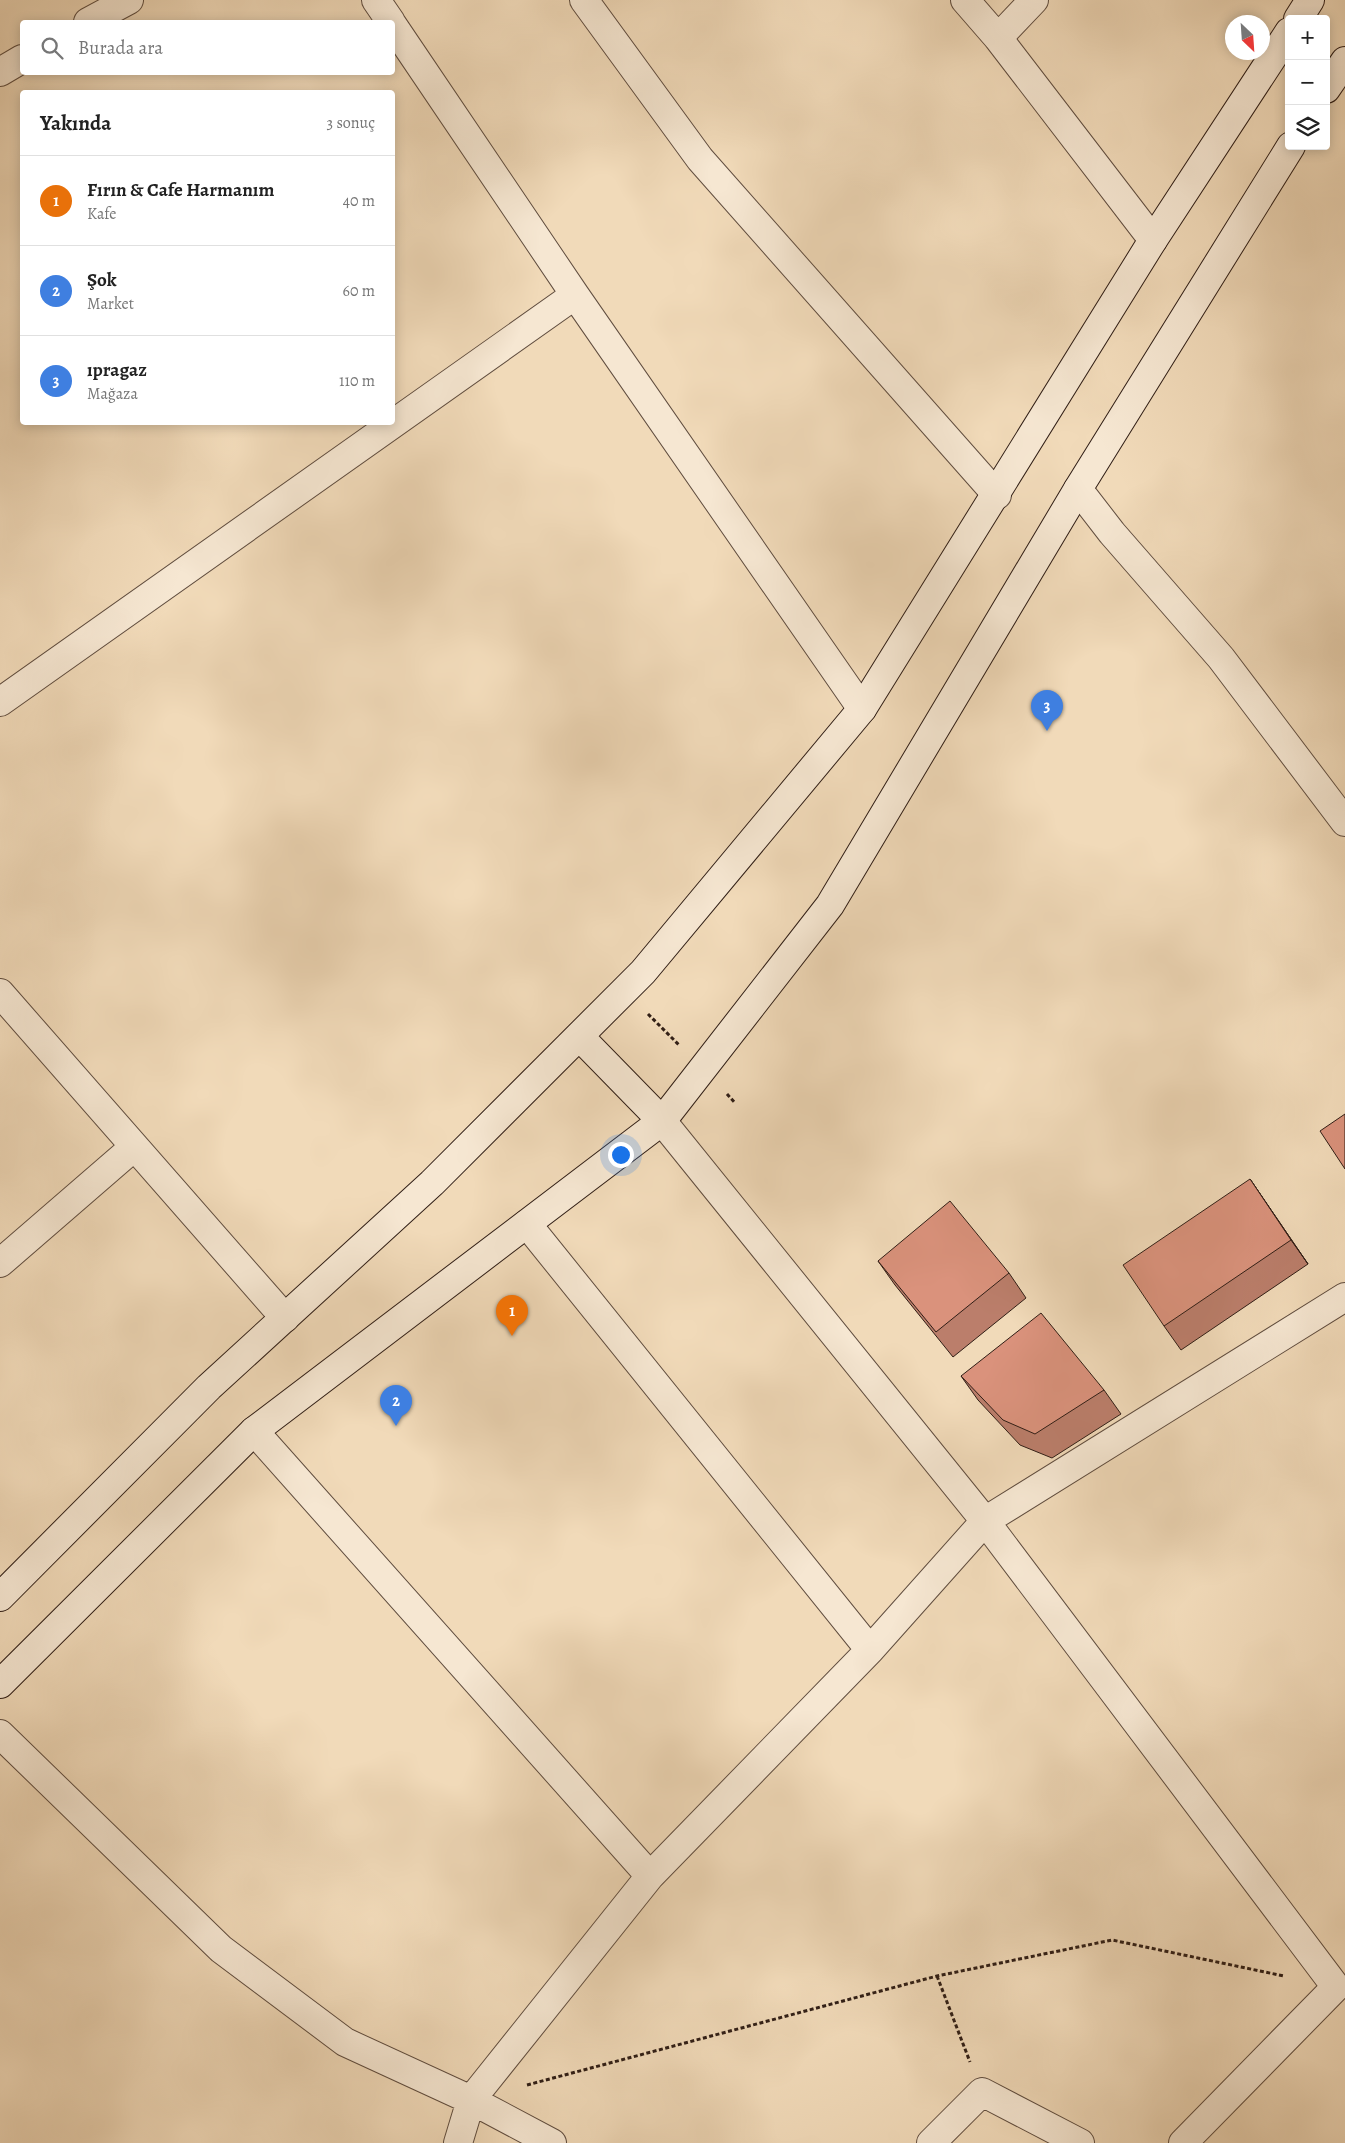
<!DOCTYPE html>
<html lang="tr">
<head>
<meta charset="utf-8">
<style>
  :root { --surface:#fff; --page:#f2f2f2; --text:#222; --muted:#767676; --line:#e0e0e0; --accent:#8f2418 }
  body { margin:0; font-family:Alegreya,serif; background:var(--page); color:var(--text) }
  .controls { position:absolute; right:15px; top:15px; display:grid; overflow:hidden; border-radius:5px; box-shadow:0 2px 12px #0003 }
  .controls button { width:45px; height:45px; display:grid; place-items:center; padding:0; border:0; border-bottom:1px solid var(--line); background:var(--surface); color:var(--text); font:25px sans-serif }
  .compass { position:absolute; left:1225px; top:15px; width:45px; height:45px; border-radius:50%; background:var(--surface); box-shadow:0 2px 12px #0003; rotate:155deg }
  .you { position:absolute; left:620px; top:1154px; width:18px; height:18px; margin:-12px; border:4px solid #fff; border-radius:50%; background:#1a73e8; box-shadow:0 0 0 8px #1a73e833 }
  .badge { display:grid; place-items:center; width:32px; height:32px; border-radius:50%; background:var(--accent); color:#fff; font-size:16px; font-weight:700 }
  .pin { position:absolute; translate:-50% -41px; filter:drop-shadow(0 1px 2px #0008) }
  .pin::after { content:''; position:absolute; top:26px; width:18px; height:15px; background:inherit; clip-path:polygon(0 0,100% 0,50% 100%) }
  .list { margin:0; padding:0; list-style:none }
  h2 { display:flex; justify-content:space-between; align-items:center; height:65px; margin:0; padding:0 20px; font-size:21px }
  h2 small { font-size:16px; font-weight:400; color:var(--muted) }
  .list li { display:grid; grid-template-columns:32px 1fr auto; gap:15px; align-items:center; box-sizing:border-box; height:90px; padding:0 20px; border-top:1px solid var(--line) }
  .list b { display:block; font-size:19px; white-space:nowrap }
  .list p { margin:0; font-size:16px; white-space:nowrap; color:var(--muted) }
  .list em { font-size:16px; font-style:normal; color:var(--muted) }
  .icon { flex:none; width:28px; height:28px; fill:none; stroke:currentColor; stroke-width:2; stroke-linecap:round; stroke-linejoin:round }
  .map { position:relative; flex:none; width:1345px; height:2143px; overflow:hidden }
  .search { position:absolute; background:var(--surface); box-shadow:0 2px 12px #0003; left:20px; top:20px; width:375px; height:55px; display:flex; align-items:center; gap:12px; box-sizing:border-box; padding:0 18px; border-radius:5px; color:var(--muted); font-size:19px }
  .panel { position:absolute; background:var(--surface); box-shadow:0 2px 12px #0003; left:20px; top:90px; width:375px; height:335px; border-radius:5px }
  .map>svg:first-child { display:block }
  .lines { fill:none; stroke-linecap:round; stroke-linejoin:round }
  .minor-casing { stroke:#604d3f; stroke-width:30 }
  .secondary-casing { stroke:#301e16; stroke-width:30 }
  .path { stroke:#301e16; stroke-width:3; stroke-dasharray:4 2.5; stroke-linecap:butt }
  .minor { stroke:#f6e7d2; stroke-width:28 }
  .secondary { stroke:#f6e7d2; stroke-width:28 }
  .wall { fill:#bb7e6b; stroke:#301e16 }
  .shaded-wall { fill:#996657; stroke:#301e16 }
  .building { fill:#da927c; stroke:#301e16 }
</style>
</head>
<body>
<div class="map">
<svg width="1345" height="2143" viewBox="0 0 1345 2143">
  <rect width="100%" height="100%" fill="#f1dab9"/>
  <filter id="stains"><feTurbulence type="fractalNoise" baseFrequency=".004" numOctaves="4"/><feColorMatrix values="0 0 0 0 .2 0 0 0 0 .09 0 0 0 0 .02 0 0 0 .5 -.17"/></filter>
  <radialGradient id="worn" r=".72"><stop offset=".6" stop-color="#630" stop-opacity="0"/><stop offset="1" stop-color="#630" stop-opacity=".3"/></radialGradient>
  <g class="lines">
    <defs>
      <path id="minor" d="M376,0L391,22
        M584,0L700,159L997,495
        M965,0L998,38L1153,240
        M88,22L129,0
        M392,24L575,295L862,709
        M998,38L1034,0
        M0,72L22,59
        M1078,489L1112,533L1221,658L1345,822
        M0,702L575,295
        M0,993L285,1318
        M662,1121L985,1521L1336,1987L1183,2143
        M527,1224L870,1650
        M0,1263L134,1147
        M254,1431L650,1876
        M0,1734L221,1949L345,2042L471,2100L552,2143
        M458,2143L471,2100L650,1876L870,1650L985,1521L1345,1297
        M931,2143L982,2092L1080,2143"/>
      <path id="secondary" d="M1298,19L1310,0
        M1326,89L1345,61
        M579,1036L662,1121
        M0,1597L209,1387L432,1183L643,972L862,709L1153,240L1289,32
        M0,1684L254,1431L662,1121L830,905L1078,489L1291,146"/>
    </defs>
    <use href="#minor" class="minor-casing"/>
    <use href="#secondary" class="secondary-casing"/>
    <path class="path" d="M648,1014L679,1045
      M727,1094L735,1103
      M937,1976L970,2062
      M527,2085L937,1976L1112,1940L1284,1976"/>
    <use href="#minor" class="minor"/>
    <use href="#secondary" class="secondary"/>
  </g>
  <path class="wall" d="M1250,1179L1308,1264L1181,1350L1164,1326Z
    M878,1261L1009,1273L1026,1298L953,1357L895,1285Z
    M961,1376L1104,1390L1121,1414L1052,1458L1020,1445L978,1400Z"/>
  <path class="shaded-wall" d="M1250,1179L1267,1204L1308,1264L1291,1240Z"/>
  <path class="building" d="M1345,1114V1169L1320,1131Z
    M1250,1179L1291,1240L1164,1326L1123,1265Z
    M950,1201L1009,1273L936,1332L878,1261Z
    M1041,1313L1104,1390L1035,1434L1003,1420L961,1376Z"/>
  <rect width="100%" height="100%" filter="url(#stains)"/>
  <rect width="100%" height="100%" fill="url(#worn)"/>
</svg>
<div class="controls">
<button>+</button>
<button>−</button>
<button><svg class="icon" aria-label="layers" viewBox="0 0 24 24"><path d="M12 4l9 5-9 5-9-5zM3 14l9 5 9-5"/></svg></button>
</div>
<svg class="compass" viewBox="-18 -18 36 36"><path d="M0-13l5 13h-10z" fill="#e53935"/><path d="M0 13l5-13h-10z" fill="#767676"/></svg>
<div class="you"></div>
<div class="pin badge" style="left:512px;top:1336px;background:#e8710a">1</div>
<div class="pin badge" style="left:396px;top:1426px;background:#3f7fe0">2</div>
<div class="pin badge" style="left:1047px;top:731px;background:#3f7fe0">3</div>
<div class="search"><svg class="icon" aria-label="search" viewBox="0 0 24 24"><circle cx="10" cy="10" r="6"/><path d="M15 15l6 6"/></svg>Burada ara</div>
<section class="panel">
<h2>Yakında<small>3 sonuç</small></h2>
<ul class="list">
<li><span class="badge" style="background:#e8710a">1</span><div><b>Fırın &amp; Cafe Harmanım</b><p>Kafe</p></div><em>40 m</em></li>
<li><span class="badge" style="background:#3f7fe0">2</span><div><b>Şok</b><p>Market</p></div><em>60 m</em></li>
<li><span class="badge" style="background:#3f7fe0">3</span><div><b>ıpragaz</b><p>Mağaza</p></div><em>110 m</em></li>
</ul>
</section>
</div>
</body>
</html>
